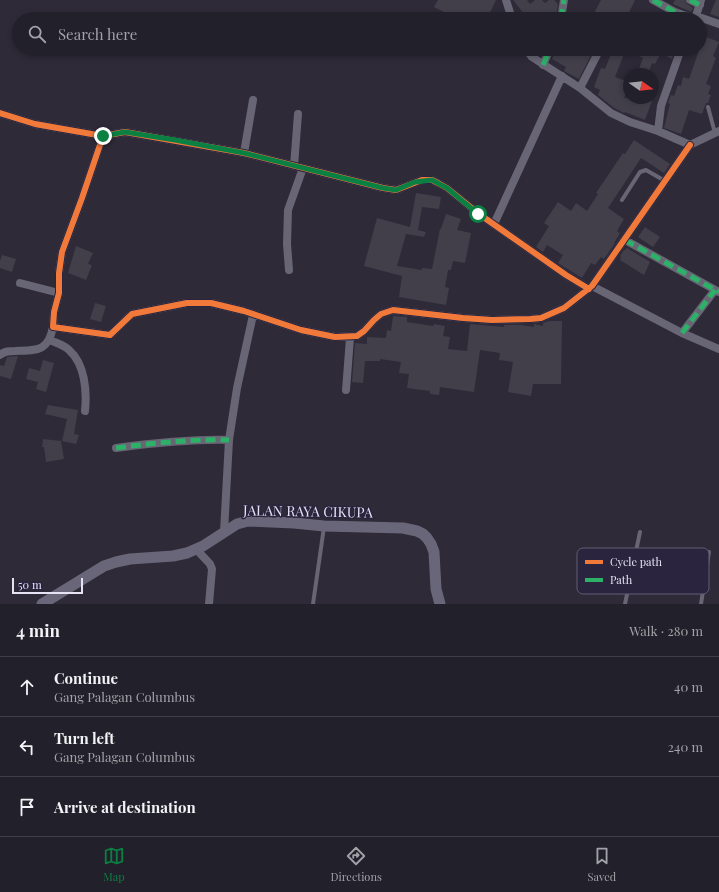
<!DOCTYPE html>
<html lang="en">
<head>
<meta charset="utf-8">
<style>
  :root { --surface:#22202a; --page:#2e2d36; --text:#f1f3f6; --muted:#a2a3a8; --line:#3f3e47; --accent:#0b8043 }
  body { margin:0; font-family:"Playfair Display",serif; background:var(--page); color:var(--text) }
  .compass { position:absolute; left:623px; top:68px; width:36px; height:36px; border-radius:50%; background:var(--surface); box-shadow:0 2px 6px #0003; rotate:104deg }
  .scale { position:absolute; left:12px; bottom:10px; width:71px; box-sizing:border-box; padding-left:4px; border:2px solid #e6e3f4; border-top:0; font-size:11px; line-height:14px; white-space:nowrap; color:#e6e3f4; -webkit-text-stroke:3px #2a243e; paint-order:stroke }
  .stop { position:absolute; width:12px; height:12px; margin:-9px; border:3px solid #0b8043; border-radius:50%; background:#fff }
  .stop.end { background:#0b8043; border-color:#fff; box-shadow:0 1px 4px #0008 }
  .list { margin:0; padding:0; list-style:none }
  h2 { display:flex; justify-content:space-between; align-items:center; height:52px; margin:0; padding:0 16px; font-size:17px }
  h2 small { font-size:13px; font-weight:400; color:var(--muted) }
  .list li { display:grid; grid-template-columns:26px 1fr auto; gap:12px; align-items:center; box-sizing:border-box; height:60px; padding:0 16px; border-top:1px solid var(--line) }
  .list b { display:block; font-size:15px; white-space:nowrap }
  .list p { margin:0; font-size:13px; white-space:nowrap; color:var(--muted) }
  .list em { font-size:13px; font-style:normal; color:var(--muted) }
  .icon { flex:none; width:22px; height:22px; fill:none; stroke:currentColor; stroke-width:2; stroke-linecap:round; stroke-linejoin:round }
  .map { position:relative; flex:none; width:719px; height:604px; overflow:hidden }
  .search { position:absolute; background:var(--surface); box-shadow:0 2px 6px #0003; left:12px; right:12px; top:12px; height:44px; display:flex; align-items:center; gap:10px; box-sizing:border-box; padding:0 14px; border-radius:22px; color:var(--muted); font-size:15px }
  .sheet { height:232px; background:var(--surface) }
  nav { display:flex; justify-content:space-around; align-items:center; box-sizing:border-box; height:56px; border-top:1px solid var(--line); background:var(--surface); font-size:11px; color:var(--muted) }
  nav a { display:grid; justify-items:center; gap:2px }
  nav .on { color:var(--accent) }
  .map>svg:first-child { display:block }
  .building { fill:#423f4b }
  .lines { fill:none; stroke-linecap:round; stroke-linejoin:round }
  .lane { stroke:#686574; stroke-width:4 }
  .street { stroke:#686574; stroke-width:8 }
  .secondary { stroke:#6a6679; stroke-width:11 }
  .quiet { stroke:#2db169; stroke-width:5; stroke-dasharray:10 5; stroke-linecap:butt }
  .cycleway-casing { stroke:#2a243e; stroke-width:8 }
  .cycleway { stroke:#f17a3a; stroke-width:6 }
  .route { stroke:#0b8043; stroke-width:5 }
  .labels { text-anchor:middle; dominant-baseline:central; stroke-width:3; stroke-linejoin:round; paint-order:stroke }
  .street-label { font-size:14px; fill:#e6e3f4; stroke:#2a243e }
  .key { fill:#2a243e; stroke:#625d75; stroke-width:1 }
  .key-label { font-size:11px; fill:#e6e3f4 }
</style>
</head>
<body>
<div class="map">
<svg width="719" height="604" viewBox="0 0 719 604">
  <rect width="100%" height="100%" fill="#2e2a38"/>
  <path class="building" d="M438,0H496L487,19H483L470,12L467,19H458L434,7Z
    M513,0H527L530,4L535,0H542L545,3L549,0H554L558,4L557,12L548,19H528Z
    M601,0H635L626,19H591Z
    M675,0H685L686,3L693,8L691,12L673,4Z
    M716,0H719V17L710,14Z
    M704,36L719,42L713,56L716,58L706,84L711,86L708,94L711,95L708,103H706L702,114L689,110L681,134L664,128L670,104L668,103L671,95L674,96L678,85L681,86L683,77L689,79Z
    M556,49H594L579,79L564,71L566,67L552,59Z
    M613,49H626L615,77L629,82V86L624,98H644L652,101L645,120L625,112L624,113L614,108L598,95L600,90L594,87L601,68L605,69Z
    M626,49H650L660,55L655,64L652,63L648,74H637L643,58Z
    M652,49H674L675,50L672,59Z
    M634,140L670,164L664,173L641,158L608,208L624,219L617,231L620,233L614,243H615L604,259L601,257L595,265L591,263L582,278L558,263L563,255L547,245L543,252L536,247L549,226L544,223L558,202L571,211L576,203L587,211L598,194L596,193L623,153L625,154Z
    M416,193L441,197L439,209L422,207L418,230L426,232L424,237L406,234L397,266L422,270V268L432,269L440,229H441L446,214L461,219L457,230L471,233L465,263L453,261L451,270H448L445,287L449,288L446,305L399,297L402,276L364,266L377,218L410,227Z
    M645,227L660,237L653,247L638,237Z
    M76,246L93,253L88,264L92,265L86,280L68,273Z
    M627,248L650,262L644,275L620,260L621,257L620,256L624,250H625Z
    M2,255L16,259L12,272L0,268V261Z
    M95,303L106,306L101,322L90,319Z
    M393,316L407,317V322L433,326L434,324L445,326L443,336L450,337L448,349L467,351L470,324L504,327V325H521L534,327V324L543,326V323L549,321H562L561,384H533L531,396L508,392L513,362L499,360L500,353L480,350L474,392L440,387L439,395L430,394V391L407,388L409,374L399,373L401,362L380,359V361H365L363,383L352,382L355,343L367,344V337L386,338L387,330L391,331Z
    M18,356L11,379L0,376V365L4,366L7,357Z
    M43,360L54,363L46,392L36,389L38,382L26,379L29,368L40,371Z
    M48,405L78,410L74,434L79,435L76,444L62,441L67,419L45,414Z
    M43,439L61,441L64,459L46,462L44,447H42Z"/>
  <g class="lines">
    <path class="lane" d="M708,107L715,133
      M622,200L640,172L646,170L665,181
      M313,604L324,527
      M625,604L640,532
      M701,604L709,552"/>
    <path class="street" d="M506,0L512,19
      M653,0L675,12L695,19
      M690,0L700,5
      M696,16L719,24
      M561,19L564,0
      M695,19L701,0
      M526,49L532,57L580,88L611,113L630,122L658,131L690,145L719,131
      M543,65L550,49
      M580,88L600,49
      M0,113L35,124L103,136L125,132L244,153L383,188L396,190L422,180H432L438,183L447,188L479,214L566,275L589,289
      M658,131L661,106L681,49
      M103,136L82,198L62,252L59,273V293L54,312L53,327L110,335L132,314L187,303H211L244,311L301,330L335,337L357,336L364,331L374,320L381,314L393,310L463,318L492,320L530,319L541,318L564,308L592,286L690,145
      M244,153L253,100
      M294,166L298,114
      M494,224L562,76
      M625,240L719,292
      M289,270L287,244L288,210L303,168
      M20,283L59,293
      M592,286L682,333L719,349
      M682,333L715,290
      M50,340C56,343 64,345 69,350C85,364 87,391 85,411
      M0,355C5,351 9,351 15,351C37,350 48,352 53,327
      M346,390L350,338
      M116,448C154,443 191,439 229,440
      M224,532L229,440L237,388L253,315
      M196,549L210,564L212,569L209,604"/>
    <path class="secondary" d="M42,604L104,566L116,562L130,559L173,556L187,553L203,546L237,524L248,521L294,523L324,526L403,528L417,531L423,534L427,538L431,544L434,552L436,589L440,604"/>
    <path class="quiet" d="M653,0L675,12L695,19
      M690,0L700,5
      M561,19L564,0
      M543,65L550,49
      M625,240L719,292
      M682,333L715,290
      M116,448C154,443 191,439 229,440"/>
    <defs>
      <path id="cycleway" d="M0,113L35,124L103,136L125,132L244,153L383,188L396,190L422,180H432L438,183L447,188L479,214L566,275L589,289
        M103,136L82,198L62,252L59,273V293L54,312L53,327L110,335L132,314L187,303H211L244,311L301,330L335,337L357,336L364,331L374,320L381,314L393,310L463,318L492,320L530,319L541,318L564,308L592,286L690,145"/>
    </defs>
    <use href="#cycleway" class="cycleway-casing"/>
    <use href="#cycleway" class="cycleway"/>
  </g>
  <g class="lines">
    <path class="route" d="M103,136L125,132L175,140L244,153L383,188L396,190L415,182L432,180L447,188L478,214"/>
  </g>
  <g class="labels">
    <g class="street-label">
      <text transform="translate(308 511) rotate(1)">JALAN RAYA CIKUPA</text>
    </g>
  </g>
  <rect x="577" y="548" width="132" height="46" rx="6" class="key"/>
  <rect x="585" y="560" width="18" height="4" fill="#f17a3a"/>
  <rect x="585" y="578" width="18" height="4" fill="#2db169"/>
  <g class="key-label">
    <text x="610" y="566">Cycle path</text>
    <text x="610" y="584">Path</text>
  </g>
</svg>
<svg class="compass" viewBox="-18 -18 36 36"><path d="M0-13l5 13h-10z" fill="#e53935"/><path d="M0 13l5-13h-10z" fill="#a2a3a8"/></svg>
<div class="scale">50 m</div>
<div class="stop" style="left:478px;top:214px"></div>
<div class="stop end" style="left:103px;top:136px"></div>
<div class="search"><svg class="icon" aria-label="search" viewBox="0 0 24 24"><circle cx="10" cy="10" r="6"/><path d="M15 15l6 6"/></svg>Search here</div>
</div>
<section class="sheet">
<h2>4 min<small>Walk · 280 m</small></h2>
<ul class="list">
<li><svg class="icon" aria-label="ahead" viewBox="0 0 24 24"><path d="M12 20V5M6 11l6-6 6 6"/></svg><div><b>Continue</b><p>Gang Palagan Columbus</p></div><em>40 m</em></li>
<li><svg class="icon" aria-label="left" viewBox="0 0 24 24"><path d="M17 20v-9H6M10 6l-5 5 5 5"/></svg><div><b>Turn left</b><p>Gang Palagan Columbus</p></div><em>240 m</em></li>
<li><svg class="icon" aria-label="arrive" viewBox="0 0 24 24"><path d="M6 21V4h12l-3 4 3 4H6"/></svg><div><b>Arrive at destination</b></div></li>
</ul>
</section>
<nav>
<a class="on"><svg class="icon" aria-label="map" viewBox="0 0 24 24"><path d="M3 6l6-2 6 2 6-2v14l-6 2-6-2-6 2zM9 4v14M15 6v14"/></svg>Map</a>
<a><svg class="icon" aria-label="directions" viewBox="0 0 24 24"><path d="M12 3l9 9-9 9-9-9zM9 14v-3h6M13 9l2 2-2 2"/></svg>Directions</a>
<a><svg class="icon" aria-label="saved" viewBox="0 0 24 24"><path d="M7 4h10v16l-5-4-5 4z"/></svg>Saved</a>
</nav>
</body>
</html>
